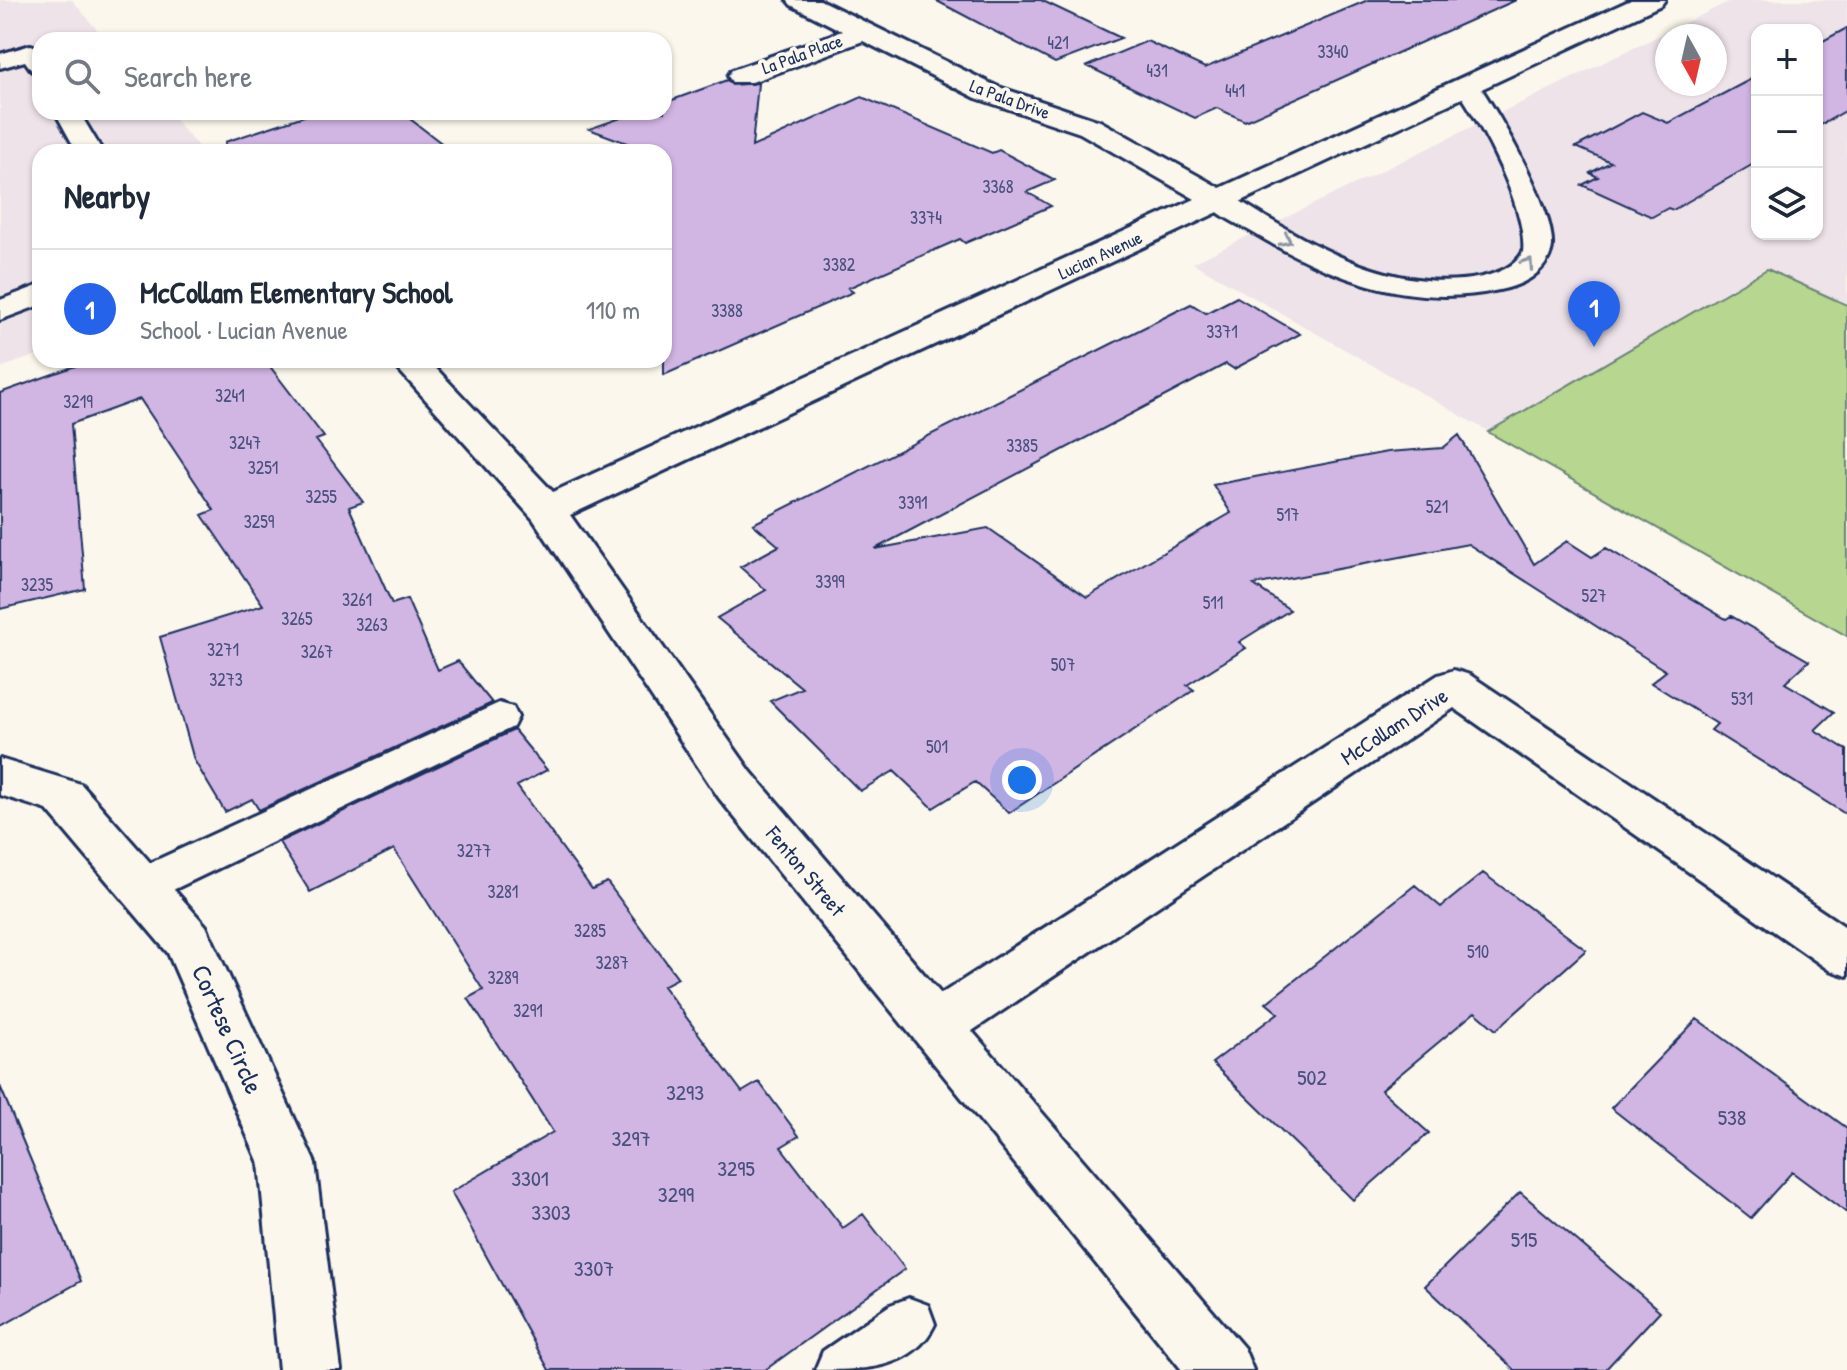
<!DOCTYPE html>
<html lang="en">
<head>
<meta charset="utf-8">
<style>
  :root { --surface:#fff; --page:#f2f2f3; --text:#1f2937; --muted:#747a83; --line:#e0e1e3; --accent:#2563eb }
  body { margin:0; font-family:"Patrick Hand",sans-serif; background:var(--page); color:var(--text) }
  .controls { position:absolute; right:24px; top:24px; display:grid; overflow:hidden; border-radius:16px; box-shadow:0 2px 6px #0004 }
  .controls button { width:72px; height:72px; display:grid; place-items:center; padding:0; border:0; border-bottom:2px solid var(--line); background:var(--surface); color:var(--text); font:40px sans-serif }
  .compass { position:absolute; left:1655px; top:24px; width:72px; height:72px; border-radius:50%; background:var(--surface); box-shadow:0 2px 6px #0004; rotate:172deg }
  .you { position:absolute; left:1022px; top:780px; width:28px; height:28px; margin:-20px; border:6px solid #fff; border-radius:50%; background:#1a73e8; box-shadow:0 0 0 12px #1a73e833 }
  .badge { display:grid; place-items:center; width:52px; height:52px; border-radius:50%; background:var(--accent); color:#fff; font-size:26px; font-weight:700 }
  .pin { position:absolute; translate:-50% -66px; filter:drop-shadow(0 2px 4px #0008) }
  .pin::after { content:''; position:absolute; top:42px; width:28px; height:24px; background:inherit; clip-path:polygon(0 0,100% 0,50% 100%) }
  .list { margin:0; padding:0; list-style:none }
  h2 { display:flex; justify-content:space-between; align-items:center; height:104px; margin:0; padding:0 32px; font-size:34px }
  h2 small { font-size:26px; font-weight:400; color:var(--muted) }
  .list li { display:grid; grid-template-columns:52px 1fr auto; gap:24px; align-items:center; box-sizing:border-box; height:120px; padding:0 32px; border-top:2px solid var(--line) }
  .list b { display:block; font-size:30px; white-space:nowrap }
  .list p { margin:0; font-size:26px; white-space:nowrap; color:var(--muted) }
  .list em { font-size:26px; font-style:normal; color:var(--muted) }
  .icon { flex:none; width:44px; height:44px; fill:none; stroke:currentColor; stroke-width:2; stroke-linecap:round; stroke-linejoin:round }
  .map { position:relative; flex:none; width:1847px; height:1370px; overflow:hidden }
  .search { position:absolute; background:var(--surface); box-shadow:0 2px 6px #0004; left:32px; top:32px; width:640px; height:88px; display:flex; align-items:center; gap:20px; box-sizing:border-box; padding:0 28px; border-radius:24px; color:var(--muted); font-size:30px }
  .panel { position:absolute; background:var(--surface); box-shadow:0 2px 6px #0004; left:32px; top:144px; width:640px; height:224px; border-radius:24px }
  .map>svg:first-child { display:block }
  .built { fill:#eee3e9; fill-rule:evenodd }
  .green { fill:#b7d68f; stroke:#698276; stroke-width:2 }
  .building { fill:#d1b5e3; stroke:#1b2f5e; stroke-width:2 }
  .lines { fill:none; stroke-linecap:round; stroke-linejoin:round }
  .lane-casing { stroke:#1b2f5e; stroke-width:6 }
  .street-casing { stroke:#1b2f5e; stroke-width:6 }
  .lane { fill:#fbf7ec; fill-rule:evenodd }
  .street { fill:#fbf7ec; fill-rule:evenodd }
  .oneway { stroke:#8b93a5 }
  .labels { text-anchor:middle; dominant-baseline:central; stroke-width:7; stroke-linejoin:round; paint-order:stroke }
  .number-label { font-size:18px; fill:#48507f }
  .far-street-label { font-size:18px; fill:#1b2f5e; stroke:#fbf7ec }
  .street-label { font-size:22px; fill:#1b2f5e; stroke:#fbf7ec }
  .near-number-label { font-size:22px; fill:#48507f }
  .near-street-label { font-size:26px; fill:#1b2f5e; stroke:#fbf7ec }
</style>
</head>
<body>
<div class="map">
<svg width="1847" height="1370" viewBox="0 0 1847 1370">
  <rect width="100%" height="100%" fill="#fbf7ec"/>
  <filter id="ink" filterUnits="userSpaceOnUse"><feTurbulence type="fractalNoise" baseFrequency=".0125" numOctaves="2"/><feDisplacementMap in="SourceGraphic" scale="16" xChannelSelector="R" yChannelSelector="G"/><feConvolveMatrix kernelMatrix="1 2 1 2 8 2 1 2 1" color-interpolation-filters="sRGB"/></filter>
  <g filter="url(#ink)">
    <path class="built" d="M0,0H72L106,40H40V112H168L203,152H40V354L0,368Z
      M1732,0H1847V636L1193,263ZM1757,30H1817V234H1757ZM1667,36H1715V84H1667Z"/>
    <path class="green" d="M1767,269L1847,305V636L1488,432Z"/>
    <path class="building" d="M935,0H1041L1121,38L1055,63Z
      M1368,0H1516L1245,121L1217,108L1195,118L1087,66L1147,41L1205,68Z
      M1847,28V110L1817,127V44Z
      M1757,76V162L1673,210L1668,208L1652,217L1582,185L1598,177L1590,173L1611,162L1576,147L1642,112L1668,123Z
      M727,80L732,85L758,83L752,147L862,97L992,153L999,150L1055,180L1027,192L1051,206L965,243L960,239L848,288L853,292L664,375V152H651L589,129L638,112H664V103Z
      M316,112H401L453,152H226L225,142Z
      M1237,297L1300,334L1234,369L1226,364L875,549L988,528L1087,597L1231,513L1213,485L1387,452L1443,448L1459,435L1534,564L1567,541L1592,557L1606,548L1726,619L1731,616L1809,661L1785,683L1834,712L1815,730L1847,750V815L1711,730L1717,724L1651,683L1666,671L1468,544L1254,585L1290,610L1239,642L1246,648L1187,685L1194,690L1009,813L975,782L933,808L894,771L860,791L770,701L802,688L717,618L766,590L740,567L779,546L753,524L1191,304L1206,313Z
      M92,360H265L324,437L316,440L363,502L349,507L392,604L407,599L438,670L458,661L492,703L259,810L252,799L225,812L194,760L160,637L263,605L202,515L214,510L140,399L71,424L85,589L0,609V393Z
      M514,730L547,770L517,786L592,889L607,882L678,978L663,986L742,1092L759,1082L799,1136L781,1147L843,1228L863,1214L905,1269L765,1370H549L451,1192L553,1132L468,998L483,990L394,849L310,892L279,842Z
      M1483,873L1586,950L1496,1030L1475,1012L1381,1090L1429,1133L1353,1200L1212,1063L1278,1013L1266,1003L1415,885L1441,907Z
      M1697,1019L1847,1128V1213L1792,1172L1751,1218L1611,1108Z
      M0,1086L81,1281L0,1327Z
      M1520,1192L1660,1311L1605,1370H1514L1425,1286Z"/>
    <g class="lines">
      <defs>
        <path id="lane" d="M31,45L40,48V73L32,71L25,61L0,68V54Z
          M1467,79L1476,81C1497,110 1561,219 1551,252C1544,275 1520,286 1499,290C1409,310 1327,277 1250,231C1236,223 1215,214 1206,200L1209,194H1229C1303,241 1390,296 1482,277C1498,273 1515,267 1523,252C1528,209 1480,122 1455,86Z
          M55,112H79L103,152H77Z
          M40,285V305L0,320V300Z
          M499,703L513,707L518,717L513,727L154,899L139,904L124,899L118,887L124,875Z
          M909,1298L928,1305L935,1324C913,1370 864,1370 815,1370L823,1351L890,1305Z"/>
        <path id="street" d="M787,0H820L996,86L1100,121L1220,188L1631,0H1665L1661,5L570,515L751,772L941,994L1438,675L1454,670L1470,675L1847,928V976L1829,970L1454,708L972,1031L1244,1348L1253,1370H1182L719,798L533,519L390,360H428L553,492L1195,199L1080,133L976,98L863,41L752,82H732L728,76L732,70L842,31L791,5Z
          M0,759L81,784L206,926L315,1163L341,1370H279L259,1163L168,953L47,810L0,795Z"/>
      </defs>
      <use href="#lane" class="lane-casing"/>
      <use href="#street" class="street-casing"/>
      <use href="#lane" class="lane"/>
      <use href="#street" class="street"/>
    </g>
    <defs><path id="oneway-chevron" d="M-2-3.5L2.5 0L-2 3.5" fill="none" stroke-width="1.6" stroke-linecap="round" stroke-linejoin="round" transform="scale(2)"/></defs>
    <g class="oneway">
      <use href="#oneway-chevron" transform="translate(1286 240) rotate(27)"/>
      <use href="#oneway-chevron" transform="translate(1528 263) rotate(-55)"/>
    </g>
  </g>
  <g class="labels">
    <g class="number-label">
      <text x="1058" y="42">421</text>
      <text x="1333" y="51">3340</text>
      <text x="1157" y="70">431</text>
      <text x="1235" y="90">441</text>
      <text x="998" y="186">3368</text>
      <text x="926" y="217">3374</text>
      <text x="839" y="264">3382</text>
      <text x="727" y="310">3388</text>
      <text x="1222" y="331">3371</text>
      <text x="230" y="395">3241</text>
      <text x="78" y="401">3219</text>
      <text x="245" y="442">3247</text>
      <text x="1022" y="445">3385</text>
      <text x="263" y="467">3251</text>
      <text x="321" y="496">3255</text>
      <text x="913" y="502">3391</text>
      <text x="1437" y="506">521</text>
      <text x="1288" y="514">517</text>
      <text x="259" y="521">3259</text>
      <text x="830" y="581">3399</text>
      <text x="37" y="584">3235</text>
      <text x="1594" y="595">527</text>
      <text x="357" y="599">3261</text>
      <text x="1213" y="602">511</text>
      <text x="297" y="618">3265</text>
      <text x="372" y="624">3263</text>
      <text x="223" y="649">3271</text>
      <text x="317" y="651">3267</text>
      <text x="1063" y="664">507</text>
      <text x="226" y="679">3273</text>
      <text x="1742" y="698">531</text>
      <text x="937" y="746">501</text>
      <text x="474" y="850">3277</text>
      <text x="503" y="891">3281</text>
      <text x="590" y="930">3285</text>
      <text x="1478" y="951">510</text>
      <text x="612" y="962">3287</text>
      <text x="503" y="977">3289</text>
      <text x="528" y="1010">3291</text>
    </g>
    <g class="far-street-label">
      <text transform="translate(802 54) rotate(-20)">La Pala Place</text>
      <text transform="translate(1010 99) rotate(20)">La Pala Drive</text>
      <text transform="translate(1100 255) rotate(-25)">Lucian Avenue</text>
    </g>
    <g class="street-label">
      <text transform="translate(1394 726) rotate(-33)">McCollam Drive</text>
      <text transform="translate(806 871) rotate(50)">Fenton Street</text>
    </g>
    <g class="near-number-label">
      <text x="1312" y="1077">502</text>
      <text x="685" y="1092">3293</text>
      <text x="1732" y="1117">538</text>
      <text x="631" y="1138">3297</text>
      <text x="736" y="1168">3295</text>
      <text x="530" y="1178">3301</text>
      <text x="676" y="1194">3299</text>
      <text x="551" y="1212">3303</text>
      <text x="1524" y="1239">515</text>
      <text x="594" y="1268">3307</text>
    </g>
    <g class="near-street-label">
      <text transform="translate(228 1029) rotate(66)">Cortese Circle</text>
    </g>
  </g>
</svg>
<div class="controls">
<button>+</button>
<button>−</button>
<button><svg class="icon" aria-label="layers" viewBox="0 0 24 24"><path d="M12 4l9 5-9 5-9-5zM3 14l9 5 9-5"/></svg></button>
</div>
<svg class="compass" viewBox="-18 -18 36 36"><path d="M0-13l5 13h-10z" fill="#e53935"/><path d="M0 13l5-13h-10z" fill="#747a83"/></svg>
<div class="you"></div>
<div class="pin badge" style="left:1594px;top:347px">1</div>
<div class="search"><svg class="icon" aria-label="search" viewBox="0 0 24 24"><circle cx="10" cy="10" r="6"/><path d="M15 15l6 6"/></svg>Search here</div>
<section class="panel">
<h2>Nearby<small></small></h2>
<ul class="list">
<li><span class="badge">1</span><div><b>McCollam Elementary School</b><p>School · Lucian Avenue</p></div><em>110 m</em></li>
</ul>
</section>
</div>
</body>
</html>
